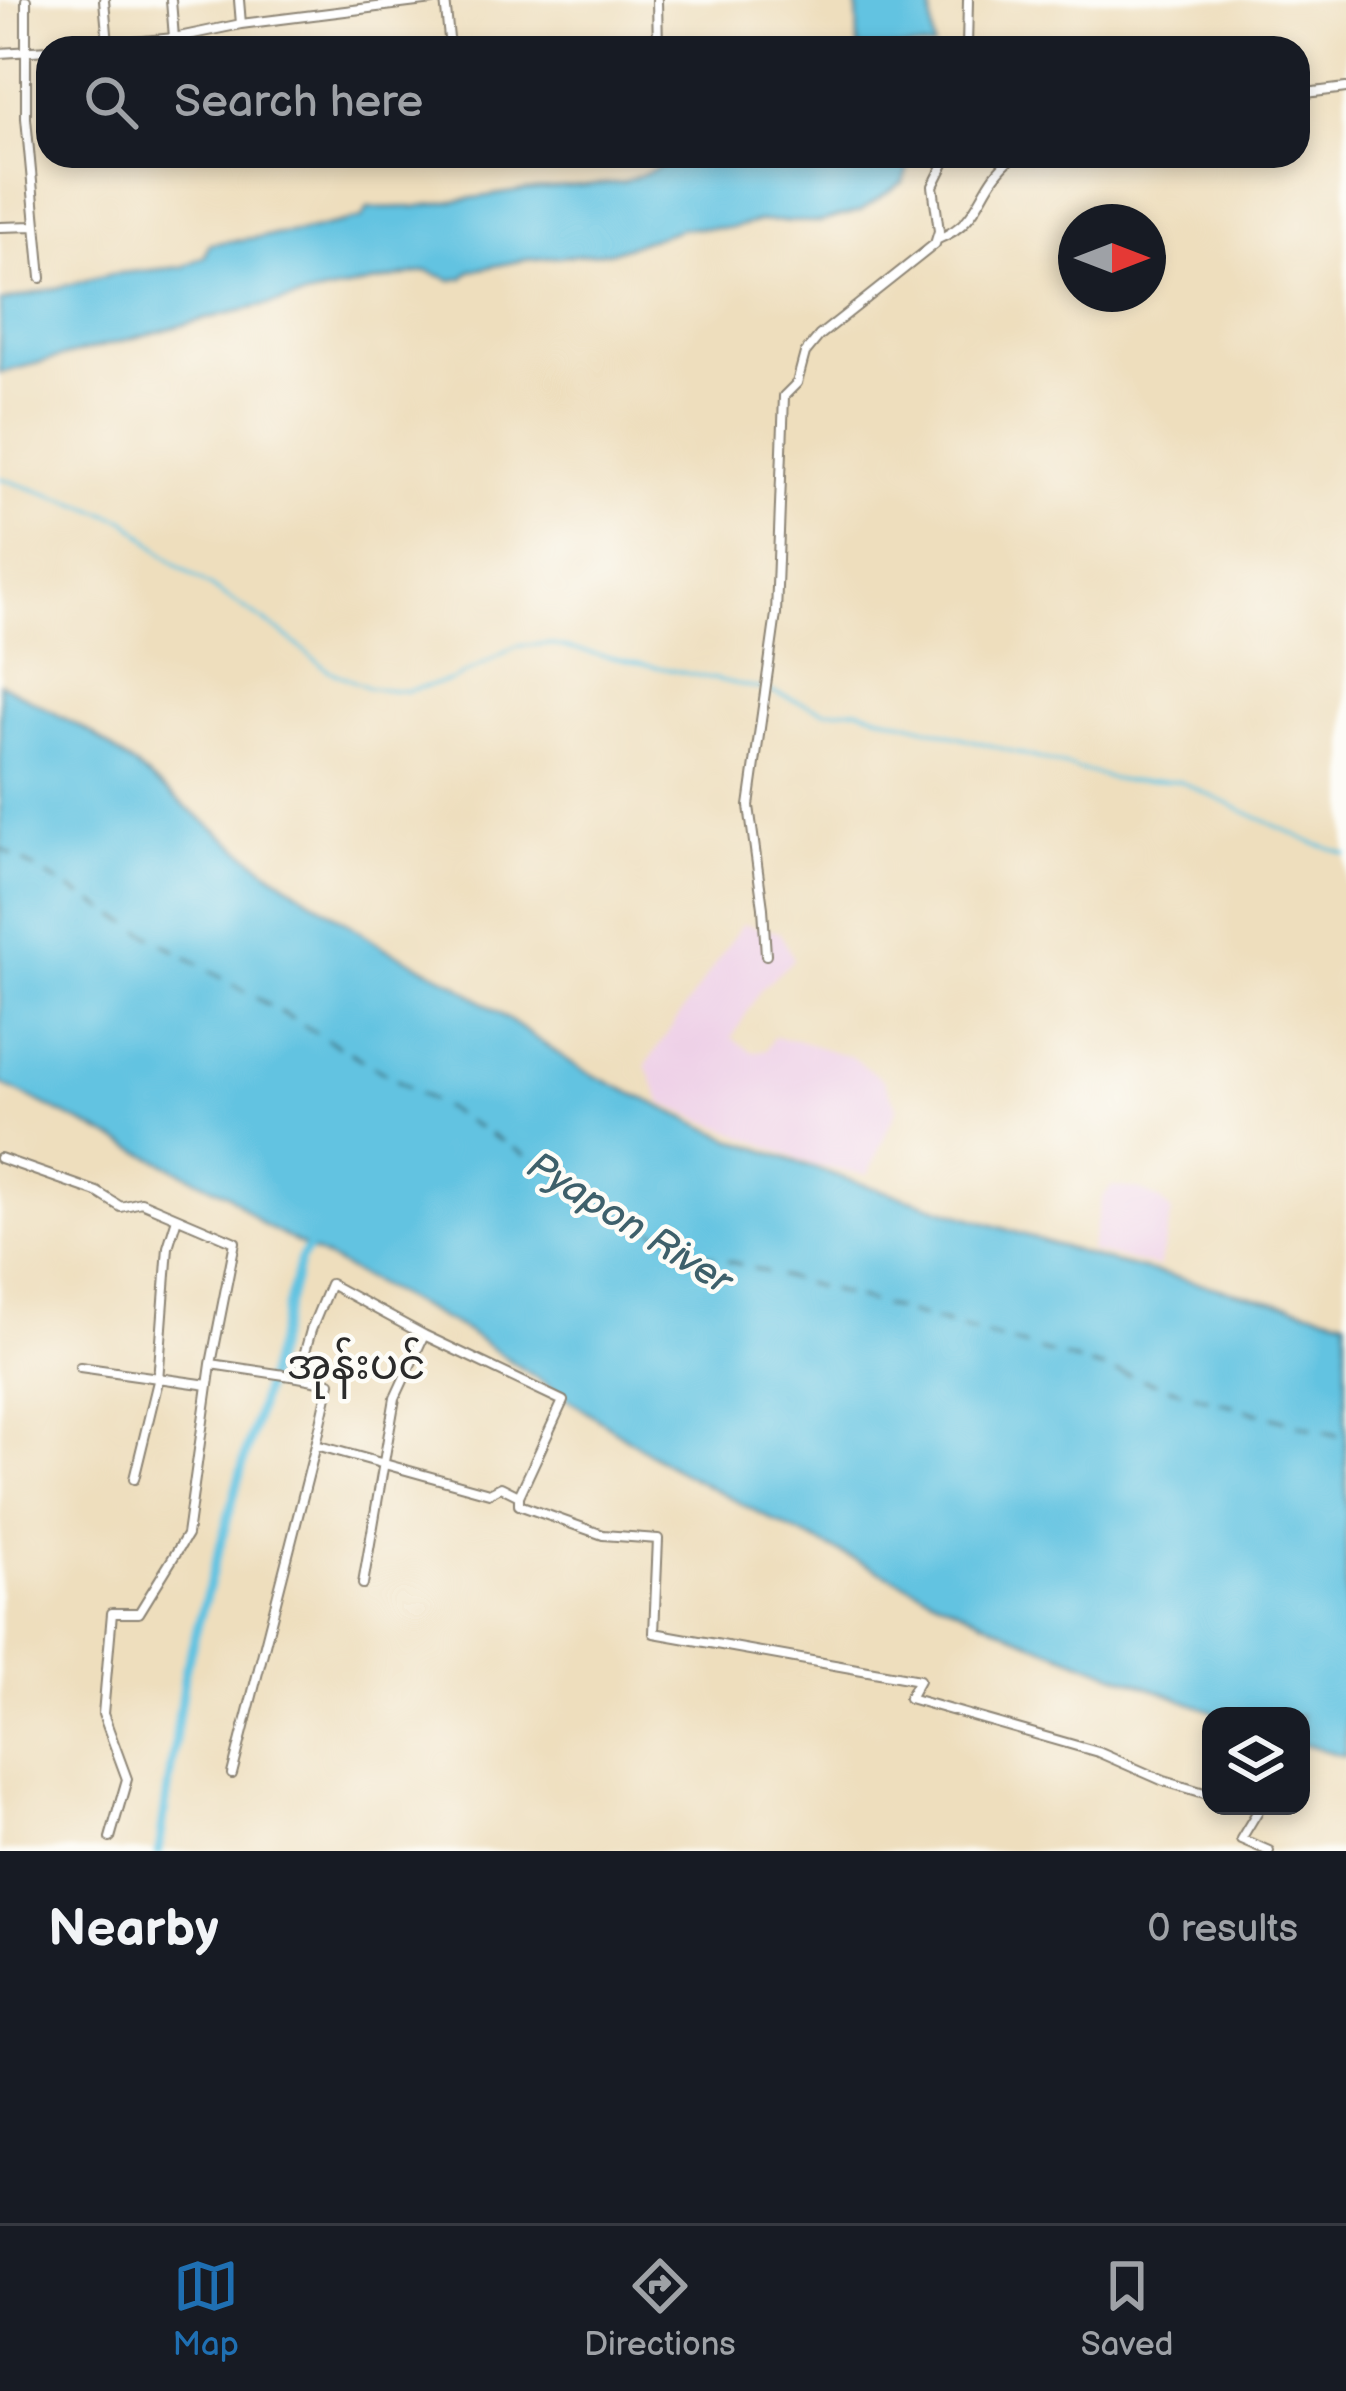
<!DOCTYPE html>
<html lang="en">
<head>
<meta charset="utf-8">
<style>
  :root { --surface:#171b24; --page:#20242c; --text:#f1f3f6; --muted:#9ea1a6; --line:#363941; --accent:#1f6fb2 }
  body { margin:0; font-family:"Balsamiq Sans","Noto Sans Myanmar",sans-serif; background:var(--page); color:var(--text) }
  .controls { position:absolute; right:36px; bottom:36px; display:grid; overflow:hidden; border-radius:24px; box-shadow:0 6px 18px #0003 }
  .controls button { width:108px; height:108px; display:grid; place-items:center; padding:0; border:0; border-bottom:3px solid var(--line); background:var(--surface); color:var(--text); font:60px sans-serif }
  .compass { position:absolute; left:1058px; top:204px; width:108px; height:108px; border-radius:50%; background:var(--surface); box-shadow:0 6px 18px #0003; rotate:90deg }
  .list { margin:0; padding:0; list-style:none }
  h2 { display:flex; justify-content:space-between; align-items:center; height:156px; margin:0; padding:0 48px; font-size:51px }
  h2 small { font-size:39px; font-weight:400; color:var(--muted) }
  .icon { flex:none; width:66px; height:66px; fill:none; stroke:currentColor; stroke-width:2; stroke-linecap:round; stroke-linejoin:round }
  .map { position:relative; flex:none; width:1346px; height:1851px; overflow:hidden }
  .search { position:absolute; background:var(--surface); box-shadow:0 6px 18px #0003; left:36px; right:36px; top:36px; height:132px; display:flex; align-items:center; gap:30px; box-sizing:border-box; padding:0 42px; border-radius:36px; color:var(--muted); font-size:45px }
  .sheet { height:372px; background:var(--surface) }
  nav { display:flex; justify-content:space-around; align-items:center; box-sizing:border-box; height:168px; border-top:3px solid var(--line); background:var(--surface); font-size:33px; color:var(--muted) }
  nav a { display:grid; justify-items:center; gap:6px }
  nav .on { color:var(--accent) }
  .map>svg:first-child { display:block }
  .built { fill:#eed0e7 }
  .water { fill:#62c3e1; stroke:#467786; stroke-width:3 }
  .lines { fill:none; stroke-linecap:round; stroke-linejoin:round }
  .stream { stroke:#62c3e1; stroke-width:3 }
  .canal { stroke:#62c3e1; stroke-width:9 }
  .ferry { stroke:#3e606b; stroke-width:3; stroke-dasharray:15 12; stroke-linecap:butt }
  .minor-casing { stroke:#8c8474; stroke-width:12 }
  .minor { stroke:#fff; stroke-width:8 }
  .labels { text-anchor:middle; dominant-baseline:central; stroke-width:9; stroke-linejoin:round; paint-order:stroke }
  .water-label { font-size:39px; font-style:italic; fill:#3e606b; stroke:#fdfcf7 }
  .quarter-label { font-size:42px; fill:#2b2b2b; stroke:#fdfcf7 }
</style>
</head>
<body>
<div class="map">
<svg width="1346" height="1851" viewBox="0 0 1346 1851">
  <rect width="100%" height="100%" fill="#fdfcf7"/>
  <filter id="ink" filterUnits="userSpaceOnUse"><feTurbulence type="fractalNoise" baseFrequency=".00833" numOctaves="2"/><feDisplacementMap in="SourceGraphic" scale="24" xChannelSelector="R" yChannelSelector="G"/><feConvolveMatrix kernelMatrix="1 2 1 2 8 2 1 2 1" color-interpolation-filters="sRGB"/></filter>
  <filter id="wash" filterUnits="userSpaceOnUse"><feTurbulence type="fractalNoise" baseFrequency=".004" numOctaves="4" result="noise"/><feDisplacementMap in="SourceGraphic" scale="48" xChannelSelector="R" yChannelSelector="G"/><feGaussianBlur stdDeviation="2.7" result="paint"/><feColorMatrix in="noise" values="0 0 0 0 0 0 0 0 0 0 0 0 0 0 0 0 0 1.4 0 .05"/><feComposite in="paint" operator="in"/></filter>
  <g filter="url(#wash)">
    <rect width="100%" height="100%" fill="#eedebd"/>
    <path class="built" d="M742,924L779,932L794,959L760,990L732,1038L753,1052L766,1050L773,1037L796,1040L852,1057L883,1080L897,1107L868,1175L814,1165L662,1103L646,1065Z
      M1112,1186L1140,1190L1161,1201L1172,1212L1159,1267L1090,1251L1102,1198Z"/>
    <path class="water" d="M857,0H930L934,48H858Z
      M822,156H912L903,182L860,211L820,222L761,221L731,228H683L611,252L524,260L470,271L463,278L452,280L427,271L225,314L0,373V302L112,274L182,267L205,256L209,244L304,231L362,218L368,208L414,207L526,190L624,182L669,163L726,159L771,165Z
      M0,683L93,734L271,873L385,948L453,982L582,1070L731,1139L849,1180L1101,1259L1346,1319V1756L1301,1744V1716H1225L1025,1640L776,1522L666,1464L466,1331L263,1225L229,1195L0,1083Z"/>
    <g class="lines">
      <path class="stream" d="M0,478L125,520L174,563L281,632L328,670L369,688L406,691L453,680L517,646L548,644L761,689
        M770,691L825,711L856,709L1122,781H1179L1313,843L1346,854"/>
      <path class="canal" d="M159,1851L185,1671L300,1260L314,1240"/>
      <path class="ferry" d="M0,848L686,1249L1346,1438"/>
    </g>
  </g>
  <g filter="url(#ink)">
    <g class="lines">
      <defs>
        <path id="minor" d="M26,0V118L41,278
          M104,0L108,44
          M171,0L174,38
          M239,0L241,24
          M445,0L450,48
          M657,0L658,48
          M72,48L174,38L241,24L433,0
          M967,48L968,0
          M0,53L48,50
          M1298,94L1346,88
          M0,227L34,226
          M938,239C985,220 976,186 1014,156
          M766,955L763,908L749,806L776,614L784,396L797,383L805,353L819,336L935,244L939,231L933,186L948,156
          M0,1158L97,1192L121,1207L141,1202L235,1242L211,1364L298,1377L311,1330L330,1284L424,1335L563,1401L519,1496L501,1487L489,1493L316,1445L330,1383L298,1377
          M80,1367L208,1385
          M134,1479L158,1381L168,1247L177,1218
          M519,1496V1505L603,1535L658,1539L654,1633L919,1680L909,1698L1098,1752L1164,1781L1211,1795
          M363,1584L395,1398L424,1335
          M232,1774L316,1445
          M1248,1806L1259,1809L1241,1839L1269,1851
          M110,1838L127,1779L103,1714L112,1613H139L187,1535L211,1364"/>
      </defs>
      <use href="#minor" class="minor-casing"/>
      <use href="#minor" class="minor"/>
    </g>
  </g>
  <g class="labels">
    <g class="water-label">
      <text transform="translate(629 1224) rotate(32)">Pyapon River</text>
    </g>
    <g class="quarter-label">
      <text x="356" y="1366">အုန်းပင်</text>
    </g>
  </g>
</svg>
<div class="controls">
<button><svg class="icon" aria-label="layers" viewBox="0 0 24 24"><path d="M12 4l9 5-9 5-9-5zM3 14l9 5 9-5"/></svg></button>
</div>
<svg class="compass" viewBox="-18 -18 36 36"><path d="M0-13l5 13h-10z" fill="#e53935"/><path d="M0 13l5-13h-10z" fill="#9ea1a6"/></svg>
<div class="search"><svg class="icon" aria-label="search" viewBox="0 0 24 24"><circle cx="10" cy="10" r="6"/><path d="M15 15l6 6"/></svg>Search here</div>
</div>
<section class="sheet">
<h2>Nearby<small>0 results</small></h2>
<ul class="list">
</ul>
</section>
<nav>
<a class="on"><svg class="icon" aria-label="map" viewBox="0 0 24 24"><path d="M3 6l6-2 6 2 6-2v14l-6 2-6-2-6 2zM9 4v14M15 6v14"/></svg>Map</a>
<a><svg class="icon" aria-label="directions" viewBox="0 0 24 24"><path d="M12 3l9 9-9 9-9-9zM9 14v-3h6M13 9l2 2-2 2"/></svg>Directions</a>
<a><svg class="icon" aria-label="saved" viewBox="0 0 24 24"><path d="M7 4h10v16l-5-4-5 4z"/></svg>Saved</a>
</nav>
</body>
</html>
